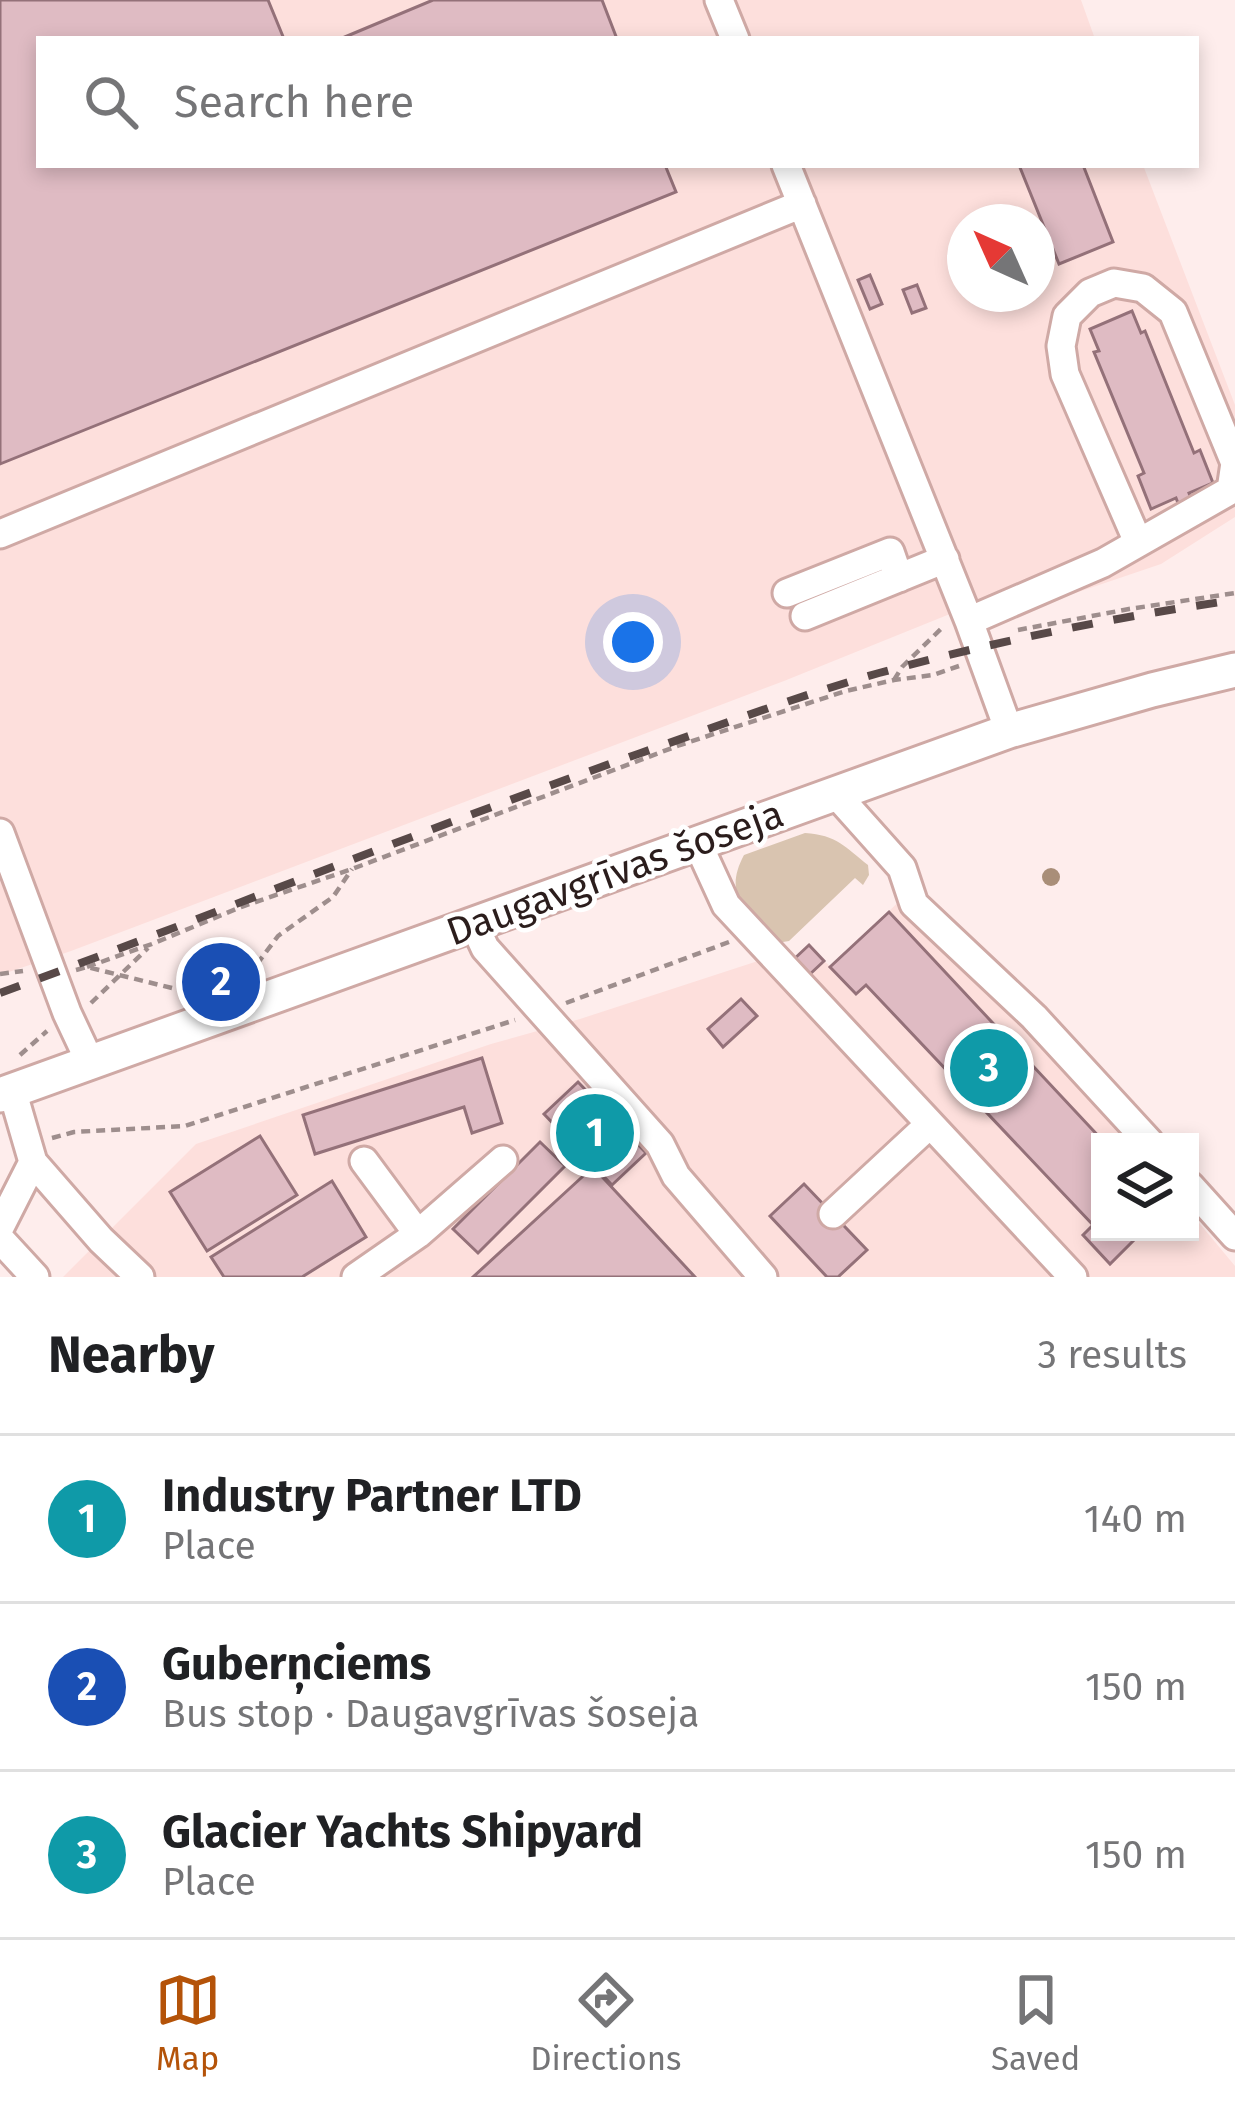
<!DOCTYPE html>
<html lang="en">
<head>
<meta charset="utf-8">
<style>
  :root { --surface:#fff; --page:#f2f2f2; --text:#202124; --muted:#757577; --line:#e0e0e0; --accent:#b45309 }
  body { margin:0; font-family:"Fira Sans",sans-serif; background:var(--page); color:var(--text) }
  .controls { position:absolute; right:36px; bottom:36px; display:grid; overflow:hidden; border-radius:0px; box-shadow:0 6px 18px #0003 }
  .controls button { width:108px; height:108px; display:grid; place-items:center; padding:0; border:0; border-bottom:3px solid var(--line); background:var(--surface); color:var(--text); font:60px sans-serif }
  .compass { position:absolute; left:947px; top:204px; width:108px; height:108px; border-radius:50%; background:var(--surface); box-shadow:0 6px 18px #0003; rotate:315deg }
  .you { position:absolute; left:633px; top:642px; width:42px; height:42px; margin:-30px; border:9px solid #fff; border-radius:50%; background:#1a73e8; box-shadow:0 0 0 18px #1a73e833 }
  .badge { display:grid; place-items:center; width:78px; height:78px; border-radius:50%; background:var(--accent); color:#fff; font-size:39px; font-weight:700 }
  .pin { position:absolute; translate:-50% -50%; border:6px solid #fff; box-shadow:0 3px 12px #0006 }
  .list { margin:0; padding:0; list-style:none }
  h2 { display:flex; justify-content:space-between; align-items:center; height:156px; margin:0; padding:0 48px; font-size:51px }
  h2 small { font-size:39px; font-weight:400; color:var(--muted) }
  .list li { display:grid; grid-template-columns:78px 1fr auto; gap:36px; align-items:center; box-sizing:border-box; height:168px; padding:0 48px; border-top:3px solid var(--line) }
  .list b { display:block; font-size:45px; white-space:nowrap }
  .list p { margin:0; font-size:39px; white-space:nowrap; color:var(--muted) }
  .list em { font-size:39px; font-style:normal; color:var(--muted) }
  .icon { flex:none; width:66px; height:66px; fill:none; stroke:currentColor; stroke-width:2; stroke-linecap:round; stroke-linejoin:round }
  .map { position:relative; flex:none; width:1235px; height:1277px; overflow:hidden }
  .search { position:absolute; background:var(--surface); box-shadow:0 6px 18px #0003; left:36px; right:36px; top:36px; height:132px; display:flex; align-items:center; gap:30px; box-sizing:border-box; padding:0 42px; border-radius:0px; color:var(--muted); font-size:45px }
  .sheet { height:660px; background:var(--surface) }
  nav { display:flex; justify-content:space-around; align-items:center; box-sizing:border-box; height:168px; border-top:3px solid var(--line); background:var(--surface); font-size:33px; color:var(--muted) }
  nav a { display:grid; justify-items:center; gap:6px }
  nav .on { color:var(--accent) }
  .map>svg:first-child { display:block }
  .built { fill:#fddfdc; fill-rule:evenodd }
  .green { fill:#d9c4b0 }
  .building { fill:#dfbbc3; stroke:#947179; stroke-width:3 }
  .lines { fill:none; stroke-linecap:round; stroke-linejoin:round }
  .minor-casing { stroke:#cfa9a5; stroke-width:33 }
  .major-casing { stroke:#cfa9a5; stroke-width:39 }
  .path { stroke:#9e8e8d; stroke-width:4.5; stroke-dasharray:9 6; stroke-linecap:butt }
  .minor { stroke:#fff; stroke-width:27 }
  .major { stroke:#fff; stroke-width:33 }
  .rail { stroke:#584948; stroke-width:8; stroke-dasharray:21 21; stroke-linecap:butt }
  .tree { fill:#a98e78 }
  .labels { text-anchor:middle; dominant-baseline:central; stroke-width:9; stroke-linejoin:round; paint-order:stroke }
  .street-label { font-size:39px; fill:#2b1d1c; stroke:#fff }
</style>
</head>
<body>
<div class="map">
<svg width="1235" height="1277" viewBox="0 0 1235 1277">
  <rect width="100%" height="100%" fill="#feedec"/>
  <path class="built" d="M0,0H1081L1095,39H39V165H1143L1235,405V517L1161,564L1031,608L1022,585L784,681L71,951L0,975ZM965,222H1037V294H965Z
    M913,888L1135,1102L1113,1123L1129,1142H1100V1232H1190V1212L1235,1266V1277H63L196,1144L491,1044L580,1019L761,960L808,976L824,961L831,967Z"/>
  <path class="green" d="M805,833C837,835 845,847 868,865L869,875L863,885L855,878L789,941L777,943C750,913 721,898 744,855Z"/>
  <path class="building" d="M0,0H268L284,39H39V165H665L676,192L0,464Z
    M433,0H602L617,39H340Z
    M1019,165H1083L1113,242L1059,264Z
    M870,275L882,304L870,309L858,280Z
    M917,285L926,308L912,313L903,290Z
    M1132,311L1141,333L1145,331L1194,453L1200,450L1213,483L1189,493L1193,503L1180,508L1176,498L1151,509L1138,476L1144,473L1094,352L1099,351L1090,329Z
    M889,912L1104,1142H1100V1232H1142L1110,1264L1083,1235L1093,1225L866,985L856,994L830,967Z
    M809,945L824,961L808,976L793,960Z
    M741,999L757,1016L723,1047L708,1029Z
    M482,1058L502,1123L472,1133L464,1107L315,1154L303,1115Z
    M578,1082L646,1153L612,1185L544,1114Z
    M260,1136L297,1195L207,1251L170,1192Z
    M540,1142L565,1166L478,1253L453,1229Z
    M593,1167L695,1277H473Z
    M332,1181L366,1237L302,1277H224L211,1257Z
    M804,1184L867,1250L838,1277H827L770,1216Z"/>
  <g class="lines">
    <defs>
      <path id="minor" d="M719,0L735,39
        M786,165L969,621L1009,731
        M0,534L802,204
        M787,593L890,552L899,578
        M805,616L945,559
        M969,621L1103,563L1231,490L1235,463L1173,312L1143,288L1114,283L1090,293L1067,316L1061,346L1065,374L1138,542
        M835,793L902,868L914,904L1034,1017L1149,1142
        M0,833L67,1013L90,1062
        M698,844L726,905L1073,1277
        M474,924L485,948L660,1144L676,1176L763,1277
        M12,1090L33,1162L101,1240L140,1277
        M364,1161L418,1234
        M1190,1186L1235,1236
        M833,1214L930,1124
        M0,1227L33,1162
        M0,1239L35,1277
        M356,1277L418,1234L503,1160"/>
      <path id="major" d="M0,1095L1009,731L1152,690L1235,670"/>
    </defs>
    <use href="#minor" class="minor-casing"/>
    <use href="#major" class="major-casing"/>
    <path class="path" d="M1018,630L1129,609L1235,593
      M894,680L902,667L943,627
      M87,967L152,944L241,907L352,869L680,745L846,691L894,680L933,675L959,666
      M76,970L87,967L188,992L191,996
      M0,974L23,971
      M248,976L278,936L333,897L352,869
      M91,1003L148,948
      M566,1003L729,942
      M20,1055L47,1031
      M52,1138L74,1132L185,1126L515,1020"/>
    <use href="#minor" class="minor"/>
    <use href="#major" class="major"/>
    <path class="rail" d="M0,993C213,915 424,829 638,754C718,726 798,696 879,673C997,641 1115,617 1235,600"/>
  </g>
  <circle class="tree" cx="1051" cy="877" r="9"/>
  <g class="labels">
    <g class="street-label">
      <text transform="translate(615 873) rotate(-20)">Daugavgrīvas šoseja</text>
    </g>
  </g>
</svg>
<div class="controls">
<button><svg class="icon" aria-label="layers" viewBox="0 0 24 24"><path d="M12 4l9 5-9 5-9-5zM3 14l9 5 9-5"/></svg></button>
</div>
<svg class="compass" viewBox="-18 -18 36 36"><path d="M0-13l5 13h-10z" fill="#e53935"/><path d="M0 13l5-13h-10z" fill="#757577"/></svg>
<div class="you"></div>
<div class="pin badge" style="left:595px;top:1133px;background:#0f9aa8">1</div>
<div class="pin badge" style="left:221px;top:982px;background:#1a4fb4">2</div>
<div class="pin badge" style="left:989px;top:1068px;background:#0f9aa8">3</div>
<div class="search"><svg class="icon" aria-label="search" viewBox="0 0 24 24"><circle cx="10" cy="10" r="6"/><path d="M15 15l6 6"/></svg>Search here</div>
</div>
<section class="sheet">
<h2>Nearby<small>3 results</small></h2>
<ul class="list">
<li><span class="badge" style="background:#0f9aa8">1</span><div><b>Industry Partner LTD</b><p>Place</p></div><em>140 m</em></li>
<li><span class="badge" style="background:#1a4fb4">2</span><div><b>Guberņciems</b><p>Bus stop · Daugavgrīvas šoseja</p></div><em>150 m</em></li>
<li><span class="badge" style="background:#0f9aa8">3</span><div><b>Glacier Yachts Shipyard</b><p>Place</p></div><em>150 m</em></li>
</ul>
</section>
<nav>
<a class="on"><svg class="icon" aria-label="map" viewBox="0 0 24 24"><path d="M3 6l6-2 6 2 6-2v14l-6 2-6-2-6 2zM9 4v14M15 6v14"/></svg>Map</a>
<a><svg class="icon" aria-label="directions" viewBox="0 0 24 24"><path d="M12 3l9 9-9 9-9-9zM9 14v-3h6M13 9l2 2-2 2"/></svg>Directions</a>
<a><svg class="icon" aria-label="saved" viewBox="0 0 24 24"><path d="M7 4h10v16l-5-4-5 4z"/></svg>Saved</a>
</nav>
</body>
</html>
